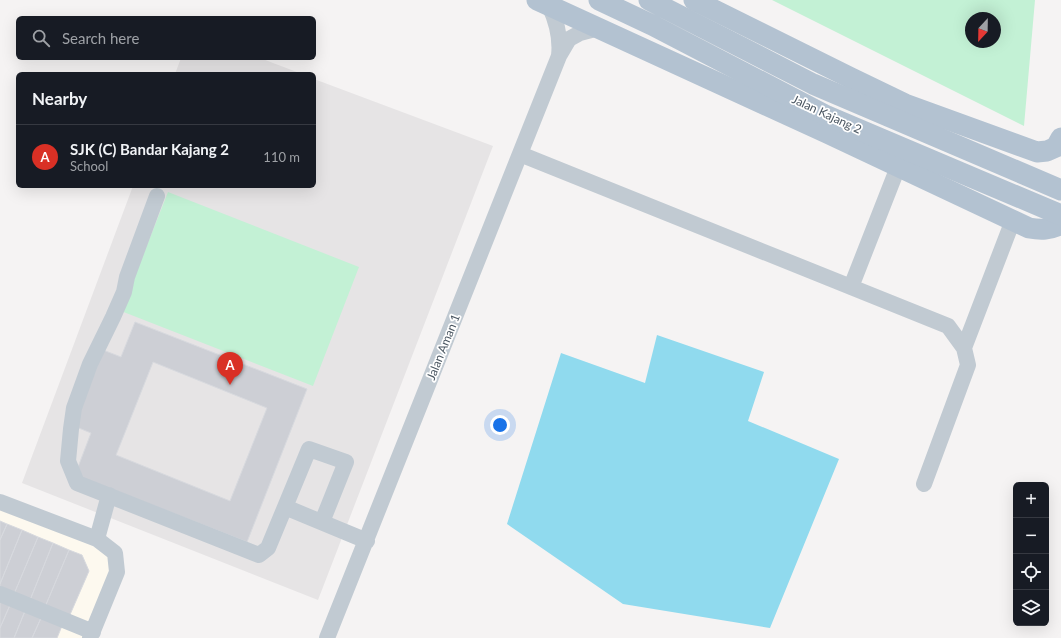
<!DOCTYPE html>
<html lang="en">
<head>
<meta charset="utf-8">
<style>
  :root { --surface:#171b24; --page:#20242c; --text:#f1f3f6; --muted:#9ea1a6; --line:#363941; --accent:#d93025 }
  body { margin:0; font-family:Lato,sans-serif; background:var(--page); color:var(--text) }
  .controls { position:absolute; right:12px; bottom:12px; display:grid; overflow:hidden; border-radius:6px; box-shadow:0 4px 16px #0002 }
  .controls button { width:36px; height:36px; display:grid; place-items:center; padding:0; border:0; border-bottom:1px solid var(--line); background:var(--surface); color:var(--text); font:20px sans-serif }
  .compass { position:absolute; left:965px; top:12px; width:36px; height:36px; border-radius:50%; background:var(--surface); box-shadow:0 4px 16px #0002; rotate:202deg }
  .you { position:absolute; left:500px; top:425px; width:14px; height:14px; margin:-10px; border:3px solid #fff; border-radius:50%; background:#1a73e8; box-shadow:0 0 0 6px #1a73e833 }
  .badge { display:grid; place-items:center; width:26px; height:26px; border-radius:50%; background:var(--accent); color:#fff; font-size:13px; font-weight:700 }
  .pin { position:absolute; translate:-50% -33px; filter:drop-shadow(0 1px 2px #0008) }
  .pin::after { content:''; position:absolute; top:21px; width:14px; height:12px; background:inherit; clip-path:polygon(0 0,100% 0,50% 100%) }
  .list { margin:0; padding:0; list-style:none }
  h2 { display:flex; justify-content:space-between; align-items:center; height:52px; margin:0; padding:0 16px; font-size:17px }
  h2 small { font-size:13px; font-weight:400; color:var(--muted) }
  .list li { display:grid; grid-template-columns:26px 1fr auto; gap:12px; align-items:center; box-sizing:border-box; height:64px; padding:0 16px; border-top:1px solid var(--line) }
  .list b { display:block; font-size:15px; white-space:nowrap }
  .list p { margin:0; font-size:13px; white-space:nowrap; color:var(--muted) }
  .list em { font-size:13px; font-style:normal; color:var(--muted) }
  .icon { flex:none; width:22px; height:22px; fill:none; stroke:currentColor; stroke-width:2; stroke-linecap:round; stroke-linejoin:round }
  .map { position:relative; flex:none; width:1061px; height:638px; overflow:hidden }
  .search { position:absolute; background:var(--surface); box-shadow:0 4px 16px #0002; left:16px; top:16px; width:300px; height:44px; display:flex; align-items:center; gap:10px; box-sizing:border-box; padding:0 14px; border-radius:6px; color:var(--muted); font-size:15px }
  .panel { position:absolute; background:var(--surface); box-shadow:0 4px 16px #0002; left:16px; top:72px; width:300px; height:116px; border-radius:6px }
  .map>svg:first-child { display:block }
  .commercial { fill:#fdf9ef }
  .education { fill:#e6e4e5 }
  .green { fill:#c3f1d5; fill-rule:evenodd }
  .water { fill:#90daee }
  .building { fill:#cdcfd5; stroke:#d7d9de; fill-rule:evenodd }
  .lines { fill:none; stroke-linecap:round; stroke-linejoin:round }
  .minor { stroke:#c1cad2; stroke-width:16 }
  .major { stroke:#b3c2d1; stroke-width:21 }
  .major-bridge { stroke:#b3c2d1; stroke-width:21 }
  .labels { text-anchor:middle; dominant-baseline:central; stroke-width:3.5; stroke-linejoin:round; paint-order:stroke }
  .street-label { font-size:12px; fill:#4a5661; stroke:#fff }
</style>
</head>
<body>
<div class="map">
<svg width="1061" height="638" viewBox="0 0 1061 638">
  <rect width="100%" height="100%" fill="#f5f3f3"/>
  <path class="commercial" d="M0,509L91,545L111,558V571L83,638H0Z"/>
  <path class="education" d="M181,58H260L302,74H175Z
    M314,79L493,146L318,600L22,483L133,186H314Z"/>
  <path class="green" d="M772,0H1035L1024,126ZM971,18H995V42H971Z
    M168,192L359,267L313,386L121,311Z"/>
  <path class="water" d="M657,335L764,372L748,421L839,459L770,628L623,604L507,524L561,353L645,383Z"/>
  <path class="building" d="M135,322L307,389L247,542L75,475L91,433L74,426L103,350L121,357ZM153,362L267,408L230,501L116,455Z
    M0,521L7,524L0,540Z
    M7,524L22,530L0,584V540Z
    M22,530L38,537L14,594L0,588V584Z
    M38,537L53,543L30,600L14,594Z
    M53,543L69,550L45,607L30,600Z
    M69,550L82,555L89,571L69,617L45,607Z
    M0,601L10,605L0,628Z
    M10,605L25,611L14,638H0V628Z
    M25,611L41,618L32,638H14Z
    M41,618L62,626L57,638H32Z"/>
  <g class="lines">
    <path class="minor" d="M549,5C557,22 561,38 559,56
      M520,154L948,326L964,348L968,365L924,484
      M157,196L127,277L124,292L113,317L90,364L74,408L71,429L68,461L77,483L259,555L268,548L285,507L367,541
      M851,287L898,167
      M964,348L1013,220
      M0,502L97,539L115,553L117,572L90,638
      M285,507L309,449L346,462L322,522
      M97,539L109,495
      M0,594L93,632
      M327,638L559,56L569,39L580,33L599,28"/>
    <path class="major" d="M537,0L827,133L1029,228C1041,230 1050,230 1061,224
      M694,0L851,78L905,104L1037,152L1047,151L1056,147L1061,138"/>
    <path class="major-bridge" d="M599,0L652,25L827,116L1061,215
      M649,0L813,84L1061,190"/>
  </g>
  <g class="labels">
    <g class="street-label">
      <text transform="translate(827 114) rotate(25)">Jalan Kajang 2</text>
      <text transform="translate(443 347) rotate(-68)">Jalan Aman 1</text>
    </g>
  </g>
</svg>
<div class="controls">
<button>+</button>
<button>−</button>
<button><svg class="icon" aria-label="locate" viewBox="0 0 24 24"><circle cx="12" cy="12" r="6"/><path d="M12 2v4M12 18v4M2 12h4M18 12h4"/></svg></button>
<button><svg class="icon" aria-label="layers" viewBox="0 0 24 24"><path d="M12 4l9 5-9 5-9-5zM3 14l9 5 9-5"/></svg></button>
</div>
<svg class="compass" viewBox="-18 -18 36 36"><path d="M0-13l5 13h-10z" fill="#e53935"/><path d="M0 13l5-13h-10z" fill="#9ea1a6"/></svg>
<div class="you"></div>
<div class="pin badge" style="left:230px;top:385px">A</div>
<div class="search"><svg class="icon" aria-label="search" viewBox="0 0 24 24"><circle cx="10" cy="10" r="6"/><path d="M15 15l6 6"/></svg>Search here</div>
<section class="panel">
<h2>Nearby<small></small></h2>
<ul class="list">
<li><span class="badge">A</span><div><b>SJK (C) Bandar Kajang 2</b><p>School</p></div><em>110 m</em></li>
</ul>
</section>
</div>
</body>
</html>
